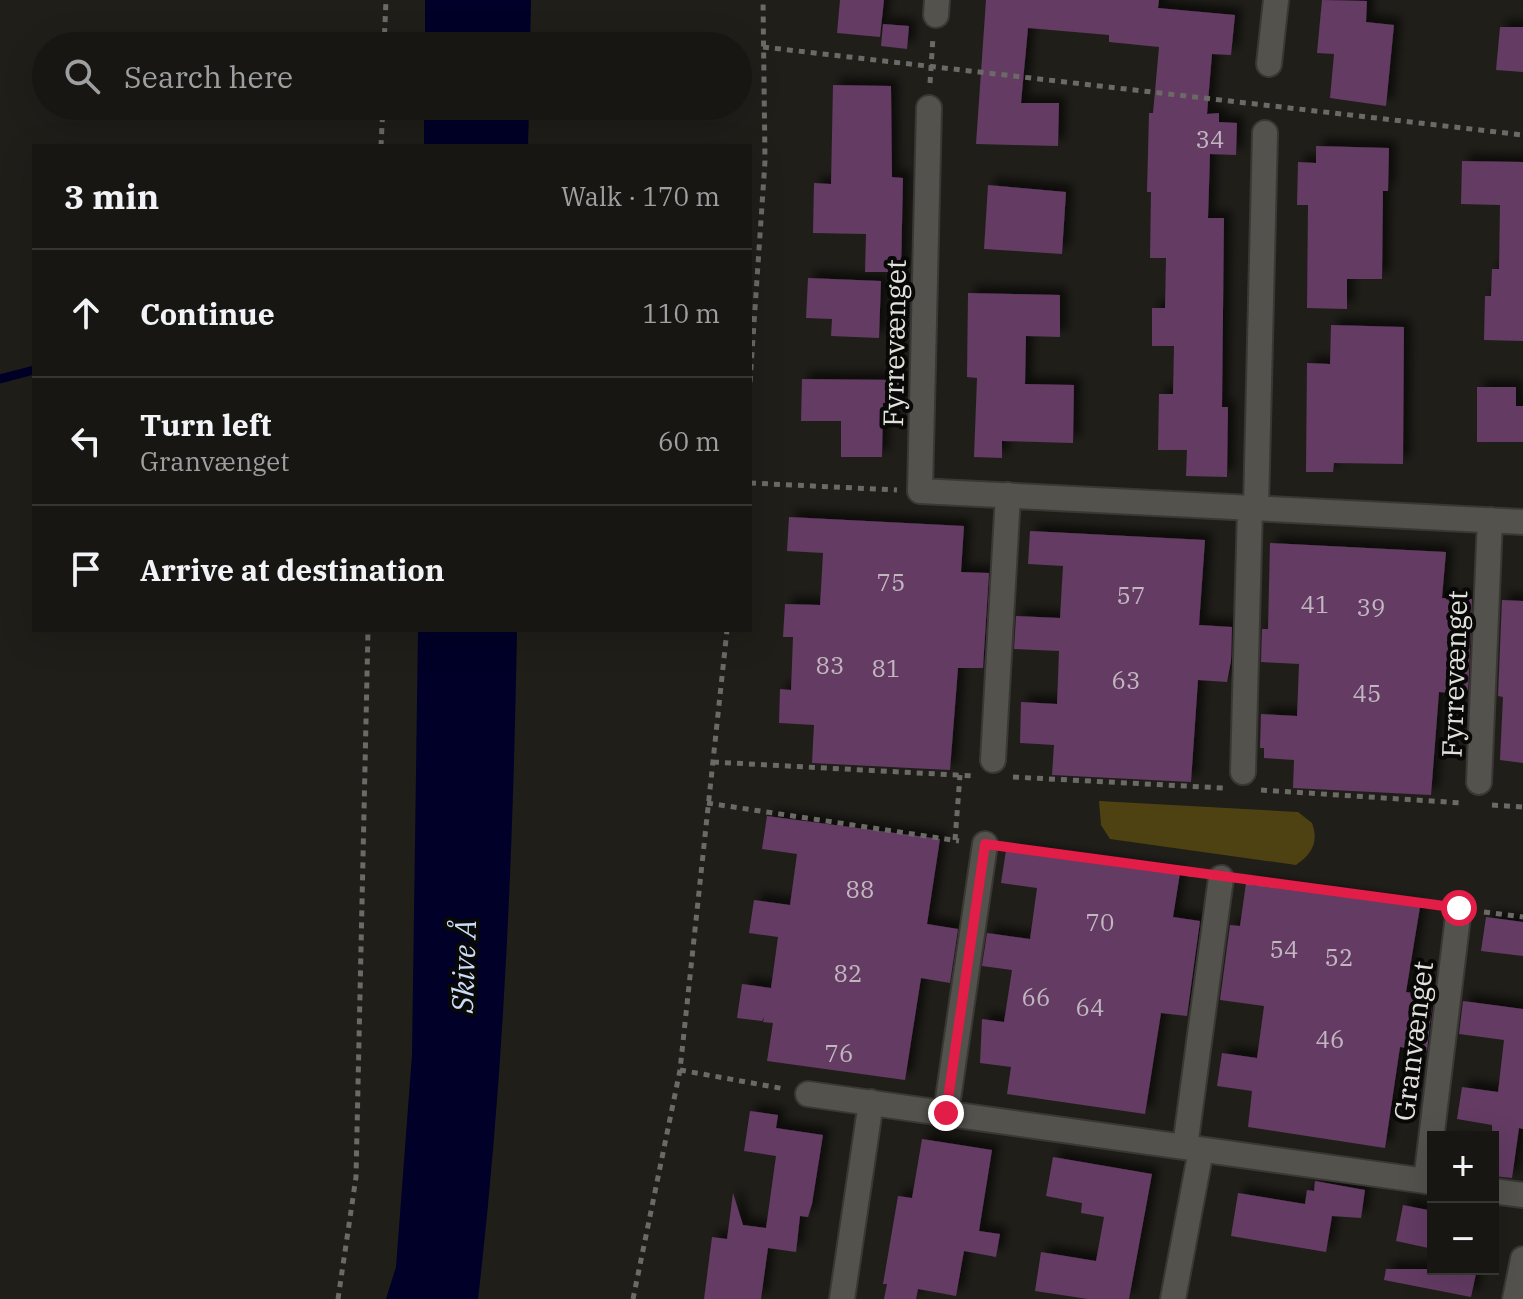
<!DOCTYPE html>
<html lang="en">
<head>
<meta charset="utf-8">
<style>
  :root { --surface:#171613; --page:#201f1c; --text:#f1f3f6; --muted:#9e9fa0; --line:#363533 }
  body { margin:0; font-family:"IBM Plex Serif",serif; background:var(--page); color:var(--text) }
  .controls { position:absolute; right:24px; bottom:24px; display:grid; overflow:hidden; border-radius:0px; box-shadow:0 8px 32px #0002 }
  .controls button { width:72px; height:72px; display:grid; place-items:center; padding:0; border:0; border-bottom:2px solid var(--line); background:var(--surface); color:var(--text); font:40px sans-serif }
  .stop { position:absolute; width:24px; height:24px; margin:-18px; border:6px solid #e11d48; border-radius:50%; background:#fff }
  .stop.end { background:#e11d48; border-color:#fff; box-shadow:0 2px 8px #0008 }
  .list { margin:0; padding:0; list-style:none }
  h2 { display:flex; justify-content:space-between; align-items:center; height:104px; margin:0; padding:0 32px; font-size:34px }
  h2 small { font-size:26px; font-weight:400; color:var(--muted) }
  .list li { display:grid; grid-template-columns:52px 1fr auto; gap:24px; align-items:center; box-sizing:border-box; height:128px; padding:0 32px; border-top:2px solid var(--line) }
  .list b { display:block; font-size:30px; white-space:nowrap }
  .list p { margin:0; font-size:26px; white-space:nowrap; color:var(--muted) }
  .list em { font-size:26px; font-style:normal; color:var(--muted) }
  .icon { flex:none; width:44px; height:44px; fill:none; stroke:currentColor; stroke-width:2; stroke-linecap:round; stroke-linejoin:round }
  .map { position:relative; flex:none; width:1523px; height:1299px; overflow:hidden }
  .search { position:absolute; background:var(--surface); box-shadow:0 8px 32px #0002; left:32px; top:32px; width:720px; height:88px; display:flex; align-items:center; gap:20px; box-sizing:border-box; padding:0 28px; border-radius:44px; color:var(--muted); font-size:30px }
  .panel { position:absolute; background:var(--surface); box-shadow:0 8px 32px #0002; left:32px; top:144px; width:720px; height:488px; border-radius:0px }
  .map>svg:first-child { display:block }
  .green { fill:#4f4212 }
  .water { fill:#000028 }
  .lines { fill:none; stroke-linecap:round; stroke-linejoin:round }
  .stream { stroke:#000028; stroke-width:9 }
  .building { fill:#643a64; filter:url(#shadow) }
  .street-casing { stroke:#393835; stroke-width:28 }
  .path { stroke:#6b6a66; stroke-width:5; stroke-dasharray:6 6; stroke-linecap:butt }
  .street { stroke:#54524d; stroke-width:24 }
  .route { stroke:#e11d48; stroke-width:10 }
  .labels { text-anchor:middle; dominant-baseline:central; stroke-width:8; stroke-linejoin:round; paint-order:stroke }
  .number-label { font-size:24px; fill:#c2b7c0 }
  .street-label { font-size:28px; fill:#e2e1de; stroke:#080806 }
  .water-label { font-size:30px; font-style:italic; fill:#cbdbfa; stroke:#080806 }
</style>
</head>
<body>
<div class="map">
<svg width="1523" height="1299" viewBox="0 0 1523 1299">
  <defs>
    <filter id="shadow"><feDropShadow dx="7" dy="-7" stdDeviation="4" flood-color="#0009"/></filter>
  </defs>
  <rect width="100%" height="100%" fill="#1f1e19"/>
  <path class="green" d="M1099,801L1298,812L1312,823C1319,842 1312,854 1296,865L1110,839L1101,825Z"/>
  <path class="water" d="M425,0H531L530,46H425Z
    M424,106H529L528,146H424Z
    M418,630H517C513,854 504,1077 478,1299H386L396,1267L412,1055Z"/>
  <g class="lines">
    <path class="stream" d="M0,379L34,370"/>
  </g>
  <path class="building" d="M840,0H884L880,37L837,33Z
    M986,0H1159L1158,8L1235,15L1231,55L1212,54L1207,114L1219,113V122L1237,123L1236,155L1210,154L1208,218H1224L1222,407H1228L1227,477L1186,476L1187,450H1158L1159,394H1173L1174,346H1152V308H1165L1166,258H1150L1151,192H1147L1149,113H1153L1159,47L1109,42V35L1028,28L1021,103H1059L1058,146L976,144Z
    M1322,0L1367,1L1366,22L1394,25L1386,106L1330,98L1334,54L1317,53Z
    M883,24L909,26L907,49L881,46Z
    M1500,27H1523V72L1496,70Z
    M833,85L891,86L892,177L903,178L901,272H865L866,234L813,233L814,183L831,184Z
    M1316,146L1389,148L1388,191H1383L1382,279H1347V309L1307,308L1308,205H1297L1298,162L1316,163Z
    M1462,161L1523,162V341L1484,340L1485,296H1491L1492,269H1499L1500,205L1461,204Z
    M988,185L1066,192L1062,254L984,249Z
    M808,278L881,281L879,338L831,336L832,319L806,318Z
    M968,293L1060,295V337L1026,336L1025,384L1074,385L1073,443L1002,441V458L974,457L977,378L967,377Z
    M1331,325L1404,327L1403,464L1334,463L1333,472H1306L1307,363L1330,364Z
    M802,379L902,380V403H883L882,457H841V421H801Z
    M1477,387H1516V406H1523V442H1477Z
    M789,517L964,526L961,572L989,573L983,668H958L950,770L812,763L814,725L779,723L780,689L791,690L793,637H783L785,604L820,605L823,553L787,551Z
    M1030,531L1205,540L1199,625L1232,627L1231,661L1227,682L1198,680L1191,782L1052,775L1054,745L1020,743L1021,702L1057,704L1059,651L1014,649L1016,616L1060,618L1063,566L1028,564Z
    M1270,543L1446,552L1442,598L1472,599L1468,694L1439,692L1431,795L1293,788L1294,760L1264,758V748H1260L1261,714L1297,716L1299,664L1261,662L1262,629H1268Z
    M1502,600L1523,601V763L1500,760L1503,697L1498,696Z
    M767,816L940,839L927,924L958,929L950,983L921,978L905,1080L767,1061L773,1023L763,1022L764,1017L762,1021L737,1018L742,984L771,988L778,937L749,933L754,900L790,905L797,854L762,849Z
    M1006,850L1180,873L1173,917L1200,921L1187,1016L1161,1013L1145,1114L1007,1094L1011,1067L980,1063L982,1019L1004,1022L1012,970L982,966L987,933L1030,939L1037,888L1001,883Z
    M1246,883L1420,907L1406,992L1433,996L1427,1051L1400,1047L1385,1148L1248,1127L1252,1091L1217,1086L1222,1053L1257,1058L1264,1006L1220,1000L1230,925L1240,926Z
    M1486,917L1523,922V956L1481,951Z
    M1463,1001L1523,1009V1129L1519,1128L1512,1178L1493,1176L1492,1125L1457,1119L1462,1087L1498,1092L1504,1040L1459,1034Z
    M750,1111L778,1115L776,1128L823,1135L812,1204L808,1217L800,1216L796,1252L768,1248L761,1299H704L712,1237L727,1239L733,1193L743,1225L766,1228L776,1156L744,1151Z
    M922,1139L992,1150L979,1231L1000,1234L996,1257L964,1251L956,1296L918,1289L916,1299H884L887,1284H883L898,1196L912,1198Z
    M1053,1157L1152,1174L1129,1299H1088L1035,1291L1041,1252L1096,1261L1104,1217L1081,1213L1082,1203L1046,1196Z
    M1315,1181L1365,1190L1361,1218L1332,1216L1326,1252L1231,1236L1238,1193L1305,1204L1307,1190L1314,1191Z
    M1403,1205L1433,1211V1249L1396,1241Z
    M1386,1269H1477L1471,1297L1384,1280Z"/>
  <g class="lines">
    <defs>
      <path id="street" d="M936,15L937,0
        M1269,64L1276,0
        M929,108L920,491L1523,522
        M1256,508L1265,133
        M993,760L1008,495
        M1243,772L1250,508
        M1479,782L1490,520
        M808,1094L1433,1182
        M946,1113L985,844
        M1185,1147L1221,878
        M1426,1181L1459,908
        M1493,1191L1523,1195
        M842,1299L871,1102
        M1173,1299L1201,1150
        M1515,1299L1523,1259"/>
    </defs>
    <use href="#street" class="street-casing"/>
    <path class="path" d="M384,46L386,0
      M763,47L1523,135
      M930,83L933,37
      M381,146L383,106
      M750,382L765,161L763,0
      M750,483L897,490
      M713,762L975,776
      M1013,777L1223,788
      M1261,790L1462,803
      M707,803L959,841
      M1492,805L1523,807
      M955,840L960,775
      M1009,848L1197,875
      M1246,882L1435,905
      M1484,912L1523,917
      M680,1070L785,1089
      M338,1299L356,1177L368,630
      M633,1299L680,1070L727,630"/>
    <use href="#street" class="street"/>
  </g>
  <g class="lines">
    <path class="route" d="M946,1113L985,844L1459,908"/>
  </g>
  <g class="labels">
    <g class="number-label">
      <text x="1210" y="139">34</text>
      <text x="891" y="582">75</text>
      <text x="1131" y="595">57</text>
      <text x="1315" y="604">41</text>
      <text x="1371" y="607">39</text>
      <text x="830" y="665">83</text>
      <text x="886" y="668">81</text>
      <text x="1126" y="680">63</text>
      <text x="1367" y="693">45</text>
      <text x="860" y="889">88</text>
      <text x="1100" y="922">70</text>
      <text x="1284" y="949">54</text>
      <text x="1339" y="957">52</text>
      <text x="848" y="973">82</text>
      <text x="1036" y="997">66</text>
      <text x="1090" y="1007">64</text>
      <text x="1330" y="1039">46</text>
      <text x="839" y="1053">76</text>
    </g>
    <g class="street-label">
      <text transform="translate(894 343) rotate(-89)">Fyrrevænget</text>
      <text transform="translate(1454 674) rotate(-88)">Fyrrevænget</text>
      <text transform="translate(1413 1041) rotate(-83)">Granvænget</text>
    </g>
    <g class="water-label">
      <text transform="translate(463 966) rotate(-88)">Skive Å</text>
    </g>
  </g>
</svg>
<div class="controls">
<button>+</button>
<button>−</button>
</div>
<div class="stop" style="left:1459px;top:908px"></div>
<div class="stop end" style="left:946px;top:1113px"></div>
<div class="search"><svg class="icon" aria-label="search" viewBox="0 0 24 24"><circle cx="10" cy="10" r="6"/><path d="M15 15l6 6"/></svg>Search here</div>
<section class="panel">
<h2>3 min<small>Walk · 170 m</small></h2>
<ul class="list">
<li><svg class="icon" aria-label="ahead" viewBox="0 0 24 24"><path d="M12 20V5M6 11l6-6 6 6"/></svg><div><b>Continue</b></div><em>110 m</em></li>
<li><svg class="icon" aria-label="left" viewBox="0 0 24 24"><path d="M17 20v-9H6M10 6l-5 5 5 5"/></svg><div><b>Turn left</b><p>Granvænget</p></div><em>60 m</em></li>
<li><svg class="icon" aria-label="arrive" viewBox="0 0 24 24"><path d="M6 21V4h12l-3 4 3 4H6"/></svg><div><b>Arrive at destination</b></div></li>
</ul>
</section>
</div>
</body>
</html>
